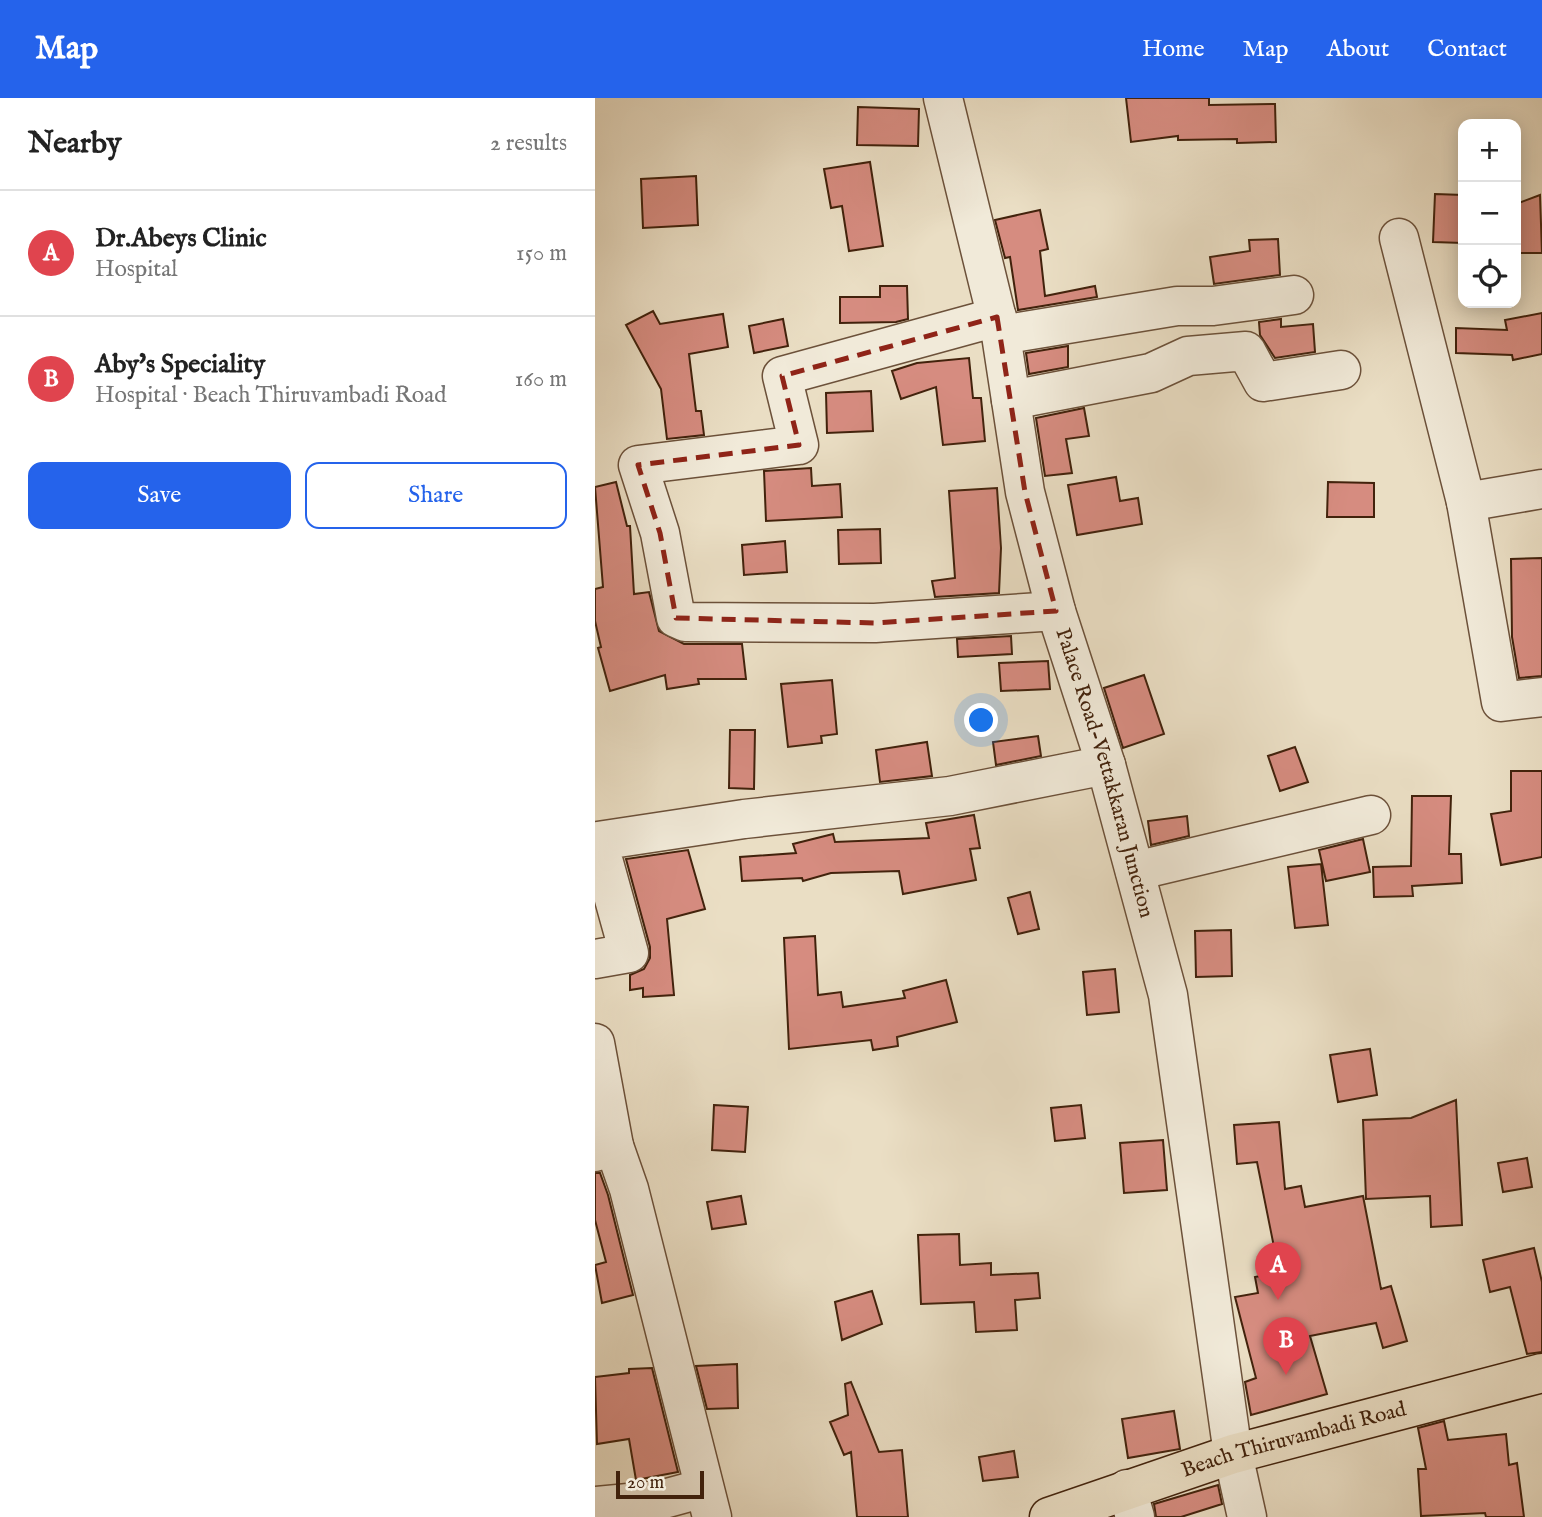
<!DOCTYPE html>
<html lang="en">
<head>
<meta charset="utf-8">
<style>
  :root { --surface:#fff; --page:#f6f6f6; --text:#222; --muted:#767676; --line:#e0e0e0; --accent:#2563eb }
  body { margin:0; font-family:"IM FELL English",serif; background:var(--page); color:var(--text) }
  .controls { position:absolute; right:21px; top:21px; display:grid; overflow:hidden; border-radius:14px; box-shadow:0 4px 18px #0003 }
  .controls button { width:63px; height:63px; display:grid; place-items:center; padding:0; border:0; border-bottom:2px solid var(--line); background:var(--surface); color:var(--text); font:35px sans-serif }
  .scale { position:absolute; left:21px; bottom:18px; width:88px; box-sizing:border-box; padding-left:7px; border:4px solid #42220c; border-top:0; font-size:19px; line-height:24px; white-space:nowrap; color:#42220c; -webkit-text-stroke:5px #f1ead9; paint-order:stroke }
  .you { position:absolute; left:387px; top:623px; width:24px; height:24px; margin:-18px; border:5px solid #fff; border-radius:50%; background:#1a73e8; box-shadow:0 0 0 10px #1a73e833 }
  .badge { display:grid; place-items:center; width:46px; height:46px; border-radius:50%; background:var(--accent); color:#fff; font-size:23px; font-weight:700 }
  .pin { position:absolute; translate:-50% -58px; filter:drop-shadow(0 2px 4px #0008) }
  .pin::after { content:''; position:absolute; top:37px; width:24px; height:21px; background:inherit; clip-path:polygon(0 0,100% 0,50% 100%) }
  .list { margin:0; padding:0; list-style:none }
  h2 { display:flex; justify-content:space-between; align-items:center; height:91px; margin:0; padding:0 28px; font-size:30px }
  h2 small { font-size:23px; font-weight:400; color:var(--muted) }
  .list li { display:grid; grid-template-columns:46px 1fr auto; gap:21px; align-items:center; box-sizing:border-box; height:126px; padding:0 28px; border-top:2px solid var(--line) }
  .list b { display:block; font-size:26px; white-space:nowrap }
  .list p { margin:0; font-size:23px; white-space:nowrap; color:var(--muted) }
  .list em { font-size:23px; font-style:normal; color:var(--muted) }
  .actions { display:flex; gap:14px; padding:21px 28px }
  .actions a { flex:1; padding:16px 0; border:2px solid var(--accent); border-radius:14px; text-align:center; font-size:24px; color:var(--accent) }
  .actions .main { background:var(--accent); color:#fff }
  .icon { flex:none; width:38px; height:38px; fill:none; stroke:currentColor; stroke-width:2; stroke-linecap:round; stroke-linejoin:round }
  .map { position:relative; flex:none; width:947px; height:1419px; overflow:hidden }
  header { display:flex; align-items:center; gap:42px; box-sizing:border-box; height:98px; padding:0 35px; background:var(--accent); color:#fff }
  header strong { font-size:33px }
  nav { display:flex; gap:38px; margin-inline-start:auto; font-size:24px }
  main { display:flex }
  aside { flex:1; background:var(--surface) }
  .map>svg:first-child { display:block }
  .building { fill:#d68c80; stroke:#42220c; stroke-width:2 }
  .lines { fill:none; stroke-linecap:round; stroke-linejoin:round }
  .minor-casing { stroke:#6c513a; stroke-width:41 }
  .major-casing { stroke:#42220c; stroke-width:41 }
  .minor { stroke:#f1ead9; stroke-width:38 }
  .major { stroke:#eadec4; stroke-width:38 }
  .marked { fill:none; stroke:#8f2418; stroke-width:5; stroke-dasharray:14 9; stroke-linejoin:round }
  .labels { text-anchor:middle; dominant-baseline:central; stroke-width:5; stroke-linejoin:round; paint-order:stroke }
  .street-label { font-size:21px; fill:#42220c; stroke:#f1ead9 }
</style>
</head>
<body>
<header>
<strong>Map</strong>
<nav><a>Home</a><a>Map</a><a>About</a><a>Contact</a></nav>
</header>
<main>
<aside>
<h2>Nearby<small>2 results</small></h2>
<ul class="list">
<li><span class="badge" style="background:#e0444e">A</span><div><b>Dr.Abeys Clinic</b><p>Hospital</p></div><em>150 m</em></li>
<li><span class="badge" style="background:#e0444e">B</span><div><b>Aby's Speciality</b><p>Hospital · Beach Thiruvambadi Road</p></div><em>160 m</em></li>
</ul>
<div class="actions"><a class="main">Save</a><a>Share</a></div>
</aside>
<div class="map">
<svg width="947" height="1419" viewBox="0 0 947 1419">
  <rect width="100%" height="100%" fill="#eadec4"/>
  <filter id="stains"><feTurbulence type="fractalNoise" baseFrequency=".00286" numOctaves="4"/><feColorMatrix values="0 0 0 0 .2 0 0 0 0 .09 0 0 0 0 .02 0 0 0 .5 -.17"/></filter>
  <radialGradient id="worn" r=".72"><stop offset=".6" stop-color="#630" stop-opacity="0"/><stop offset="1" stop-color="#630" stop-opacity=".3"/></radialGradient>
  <path class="building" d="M531,0H614V7L680,6L681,44L642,45V41L583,42V38L536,44Z
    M263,9L324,11L323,48L262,47Z
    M275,64L288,148L254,153L247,108L236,110L229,71Z
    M101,78L103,127L48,130L46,81Z
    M840,96L868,97V145L838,144Z
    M945,97L947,155H921V106Z
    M445,112L453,151L445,153L450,198L500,188L502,199L423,212L415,159L410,160L400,122Z
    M683,141L685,177L619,186L615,159L655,153L654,142Z
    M285,188H312L313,221L301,224L245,225V199H285Z
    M58,213L65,226L128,216L133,249L94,256L101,313H106L109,337L72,341L66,291L31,227Z
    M947,215V256L918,262L917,257L861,255V230L912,232L910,222Z
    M188,221L193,248L159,255L154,228Z
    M686,221V229L718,226L720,254L680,260L665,237L664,224Z
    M473,248V269L434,276L431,255Z
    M374,260L378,300H386L390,343L348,347L341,289L306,301L297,273L322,265Z
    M276,293L278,333L232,335L231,295Z
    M489,310L494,338L471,341L477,375L450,378L441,320Z
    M216,370L217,388L245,386L247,419L171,423L169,373Z
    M521,379L525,403L543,400L547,426L482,437L473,387Z
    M21,384L32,428H35L39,496L54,494L64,533L89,546H147L151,581H103L104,586L72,591L70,577L15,593L3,550L6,549L0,523V491L8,489L0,389Z
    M733,384L779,385V419H732Z
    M402,390L406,450L404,495L340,499L337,483L360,480L354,393Z
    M285,431L286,465L244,466L243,432Z
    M190,443L192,474L149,477L147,447Z
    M947,460V578L924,580L917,539L916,461Z
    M416,538L417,556L363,559L362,541Z
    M453,563L455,591L406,593L404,565Z
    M549,577L569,636L528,650L509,590Z
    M237,582L242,636L226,638L227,645L193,649L186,586Z
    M135,632H160L159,691L134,690Z
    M443,638L446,658L401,667L398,644Z
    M332,644L337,678L285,684L281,652Z
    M700,649L713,684L685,693L673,658Z
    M916,673H947V759L906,767L896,716L916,713Z
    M817,698H856L854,756H866L867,785L817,788L818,798L779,799L778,769L816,768Z
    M379,717L385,750L375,751L381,782L308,796L304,773L236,775L208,783L207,780L147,783L145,759L201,755L198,746L238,736L240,744L334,740L331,725Z
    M592,718L594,738L556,747L553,723Z
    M768,741L775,774L731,783L724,752Z
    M93,752L110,811L72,821L79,897L48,899V890L35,892V877L49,871L55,860V849L31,761Z
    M726,766L733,827L700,830L693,769Z
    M435,794L444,831L423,836L413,800Z
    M636,832L637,878L601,879L600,833Z
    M220,838L223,897L246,894L248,909L310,900L308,893L351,882L362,924L302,939L303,948L278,952L276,942L194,951L189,840Z
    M520,871L524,914L492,917L488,874Z
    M775,951L782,997L743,1004L735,957Z
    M861,1002L867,1127L836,1129L835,1098L771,1101L768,1022L816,1020Z
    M119,1007L153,1009L150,1054L117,1052Z
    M486,1007L490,1040L460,1043L456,1010Z
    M684,1024L690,1091L706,1088L710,1109L768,1098L786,1191L796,1188L812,1243L788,1250L781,1225L715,1238L732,1296L656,1317L650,1284L661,1280L640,1199L663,1195L660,1179L684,1174L662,1064L642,1066L639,1027Z
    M568,1042L572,1092L529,1095L525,1045Z
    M932,1060L937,1089L908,1094L903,1065Z
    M0,1075H5L13,1097L38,1197L7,1205L0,1167L11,1164L0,1122Z
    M146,1098L151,1126L117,1131L112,1104Z
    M364,1136L365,1167L396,1165V1177L443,1175L445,1200L420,1202L422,1232L381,1234L379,1204L326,1206L323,1137Z
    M939,1150L947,1184V1254L932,1256L915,1189L895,1194L888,1162Z
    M277,1193L287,1226L247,1242L240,1204Z
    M142,1266L143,1310L112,1311L101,1268Z
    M57,1270L83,1374L41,1382L34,1341L2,1346L0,1279L34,1275V1271Z
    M256,1284L284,1354L307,1352L313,1419H262L256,1354L249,1357L235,1324L253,1317L250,1286Z
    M579,1313L585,1351L533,1360L527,1321Z
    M849,1323L853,1342L911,1336L914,1367L922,1365L929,1419H891L890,1415L826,1418L823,1371H831L823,1330Z
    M419,1353L423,1379L388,1383L384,1359Z
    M623,1387L627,1406L586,1419H561L559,1406Z"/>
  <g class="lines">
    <defs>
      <g id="minor">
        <path id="s1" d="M348,0L406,237L430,394L461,513L511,667L573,897L638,1356L652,1419"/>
        <path d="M804,140L871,404L906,604L947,599"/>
        <path d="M402,219L187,278L204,347L43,367L65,435L81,520L90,524L280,525L461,513"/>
        <path d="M406,237L582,208H618L699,197"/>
        <path d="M416,302L556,275L593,258L651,253L668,284L746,272"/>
        <path d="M871,404L947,391"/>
        <path d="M540,773L776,717"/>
        <path d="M0,861L34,855L3,743L149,721L355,698L511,667"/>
        <path d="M0,945L19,1048"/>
        <path d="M0,1054L19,1048L34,1091L117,1419"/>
        <path d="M532,1391L540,1419"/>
        <path d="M0,1408L65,1402L109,1390"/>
      </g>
      <g id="major">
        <path id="s2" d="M454,1419L638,1356L947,1275"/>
      </g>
    </defs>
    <use href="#minor" class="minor-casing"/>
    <use href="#major" class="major-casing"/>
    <use href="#minor" class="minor"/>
    <use href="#major" class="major"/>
  </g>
  <path class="marked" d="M402,219L430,394L461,513L280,525L81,520L65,435L43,367L204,347L187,278Z"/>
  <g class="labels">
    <g class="street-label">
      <text stroke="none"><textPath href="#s1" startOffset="695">Palace Road-Vettakkaran Junction</textPath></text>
      <text stroke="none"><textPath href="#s2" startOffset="257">Beach Thiruvambadi Road</textPath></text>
    </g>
  </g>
  <rect width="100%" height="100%" filter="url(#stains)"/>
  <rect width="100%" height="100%" fill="url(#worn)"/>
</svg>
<div class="controls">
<button>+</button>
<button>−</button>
<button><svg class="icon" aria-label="locate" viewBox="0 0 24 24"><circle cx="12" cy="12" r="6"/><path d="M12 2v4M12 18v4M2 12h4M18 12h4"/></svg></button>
</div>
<div class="scale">20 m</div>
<div class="you"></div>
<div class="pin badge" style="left:683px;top:1202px;background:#e0444e">A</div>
<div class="pin badge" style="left:691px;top:1277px;background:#e0444e">B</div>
</div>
</main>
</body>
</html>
